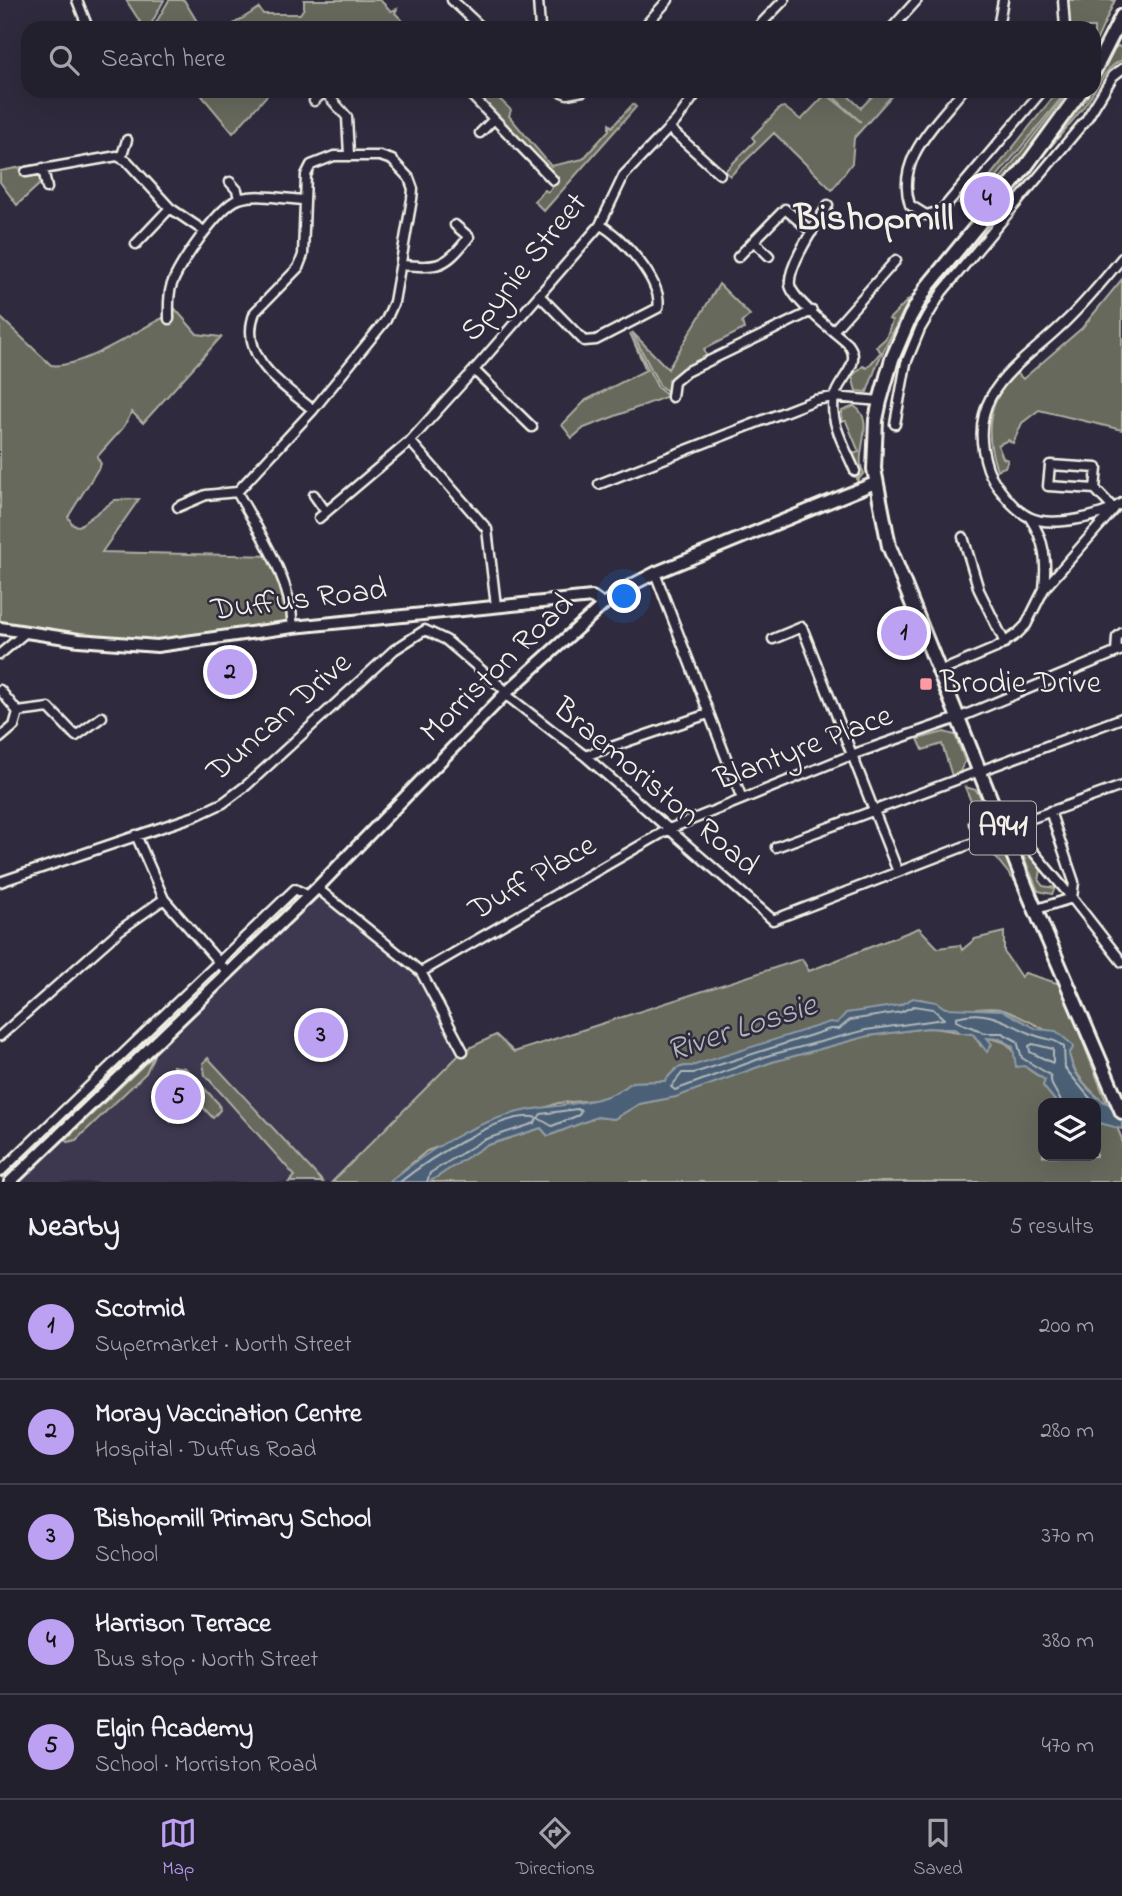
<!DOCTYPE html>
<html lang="en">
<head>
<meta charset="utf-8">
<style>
  :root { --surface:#23202e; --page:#2f2d3a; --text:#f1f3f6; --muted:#a3a3aa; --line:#403e4a; --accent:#bca0f2 }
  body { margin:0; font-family:"Indie Flower",sans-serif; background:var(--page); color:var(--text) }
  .controls { position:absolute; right:21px; bottom:21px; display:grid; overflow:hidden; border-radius:14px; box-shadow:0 7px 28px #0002 }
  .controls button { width:63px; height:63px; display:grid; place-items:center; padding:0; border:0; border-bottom:2px solid var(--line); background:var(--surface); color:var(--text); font:35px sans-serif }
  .you { position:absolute; left:625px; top:597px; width:24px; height:24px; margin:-18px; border:5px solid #fff; border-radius:50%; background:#1a73e8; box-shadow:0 0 0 10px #1a73e833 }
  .badge { display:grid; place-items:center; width:46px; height:46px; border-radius:50%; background:var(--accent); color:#111; font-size:23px; font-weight:700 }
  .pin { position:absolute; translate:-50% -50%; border:4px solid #fff; box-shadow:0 2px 7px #0006 }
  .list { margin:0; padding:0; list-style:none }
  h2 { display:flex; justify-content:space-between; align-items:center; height:91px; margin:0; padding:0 28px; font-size:30px }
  h2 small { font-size:23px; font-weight:400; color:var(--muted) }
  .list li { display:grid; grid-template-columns:46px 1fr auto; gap:21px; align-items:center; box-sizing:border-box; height:105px; padding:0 28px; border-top:2px solid var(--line) }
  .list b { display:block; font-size:26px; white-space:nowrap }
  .list p { margin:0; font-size:23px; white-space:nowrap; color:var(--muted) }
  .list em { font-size:23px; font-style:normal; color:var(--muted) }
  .icon { flex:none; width:38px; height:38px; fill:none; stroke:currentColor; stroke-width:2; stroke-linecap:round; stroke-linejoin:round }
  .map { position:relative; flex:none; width:1122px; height:1182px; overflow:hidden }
  .search { position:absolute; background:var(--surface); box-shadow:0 7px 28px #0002; left:21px; right:21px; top:21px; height:77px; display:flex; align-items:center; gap:18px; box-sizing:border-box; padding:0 24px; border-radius:21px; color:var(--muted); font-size:26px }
  .sheet { height:616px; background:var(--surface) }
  nav { display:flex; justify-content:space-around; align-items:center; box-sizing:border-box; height:98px; border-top:2px solid var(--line); background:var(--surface); font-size:19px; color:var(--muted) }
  nav a { display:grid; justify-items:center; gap:4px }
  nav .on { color:var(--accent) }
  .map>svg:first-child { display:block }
  .built { fill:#3e394f }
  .green { fill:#66695b; stroke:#adada2; stroke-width:2 }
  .water { fill:#4b6076; stroke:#8f9aa4; stroke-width:2 }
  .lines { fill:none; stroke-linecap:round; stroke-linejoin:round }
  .shore { stroke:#b0b7ba; stroke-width:2 }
  .street-casing { stroke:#f4f1e8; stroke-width:13 }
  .secondary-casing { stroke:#f4f1e8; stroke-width:16 }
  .primary-casing { stroke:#f4f1e8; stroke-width:18 }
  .street { stroke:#2f2a3d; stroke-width:8 }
  .secondary { stroke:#2f2a3d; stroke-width:10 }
  .primary { stroke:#2f2a3d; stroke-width:12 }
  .poi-dot { fill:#ff9aa2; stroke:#2f2a3d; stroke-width:2.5 }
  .labels { text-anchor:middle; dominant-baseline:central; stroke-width:5; stroke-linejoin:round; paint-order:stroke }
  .shield { fill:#2f2a3d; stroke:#b9b5b5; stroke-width:2 }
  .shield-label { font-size:30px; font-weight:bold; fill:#f4f1e8 }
  .street-label { font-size:32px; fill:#f4f1e8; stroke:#2f2a3d }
  .poi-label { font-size:32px; fill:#f4f1e8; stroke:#2f2a3d; text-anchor:start }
  .water-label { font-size:33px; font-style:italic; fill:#b0b7ba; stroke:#2f2a3d }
  .district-label { font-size:38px; font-weight:bold; fill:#f4f1e8; stroke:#2f2a3d }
</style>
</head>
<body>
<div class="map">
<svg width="1122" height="1182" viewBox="0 0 1122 1182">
  <rect width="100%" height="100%" fill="#2f2a3d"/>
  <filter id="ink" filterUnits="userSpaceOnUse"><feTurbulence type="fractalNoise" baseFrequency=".0143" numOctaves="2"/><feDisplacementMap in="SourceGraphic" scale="14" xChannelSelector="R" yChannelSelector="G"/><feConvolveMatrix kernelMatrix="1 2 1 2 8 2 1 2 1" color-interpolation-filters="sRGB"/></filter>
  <g filter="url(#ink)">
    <path class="built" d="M317,888L421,972L463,1051L332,1182H19L181,1029L177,1024Z"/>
    <path class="green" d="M126,0H164L149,28H144Z
      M169,0H184L201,28H153Z
      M304,0H380L391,11L397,9L395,13L410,28H227L259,8L263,14H300L304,8Z
      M1068,0H1115L1094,46V28H1069Z
      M1118,46L1122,48V60C1103,68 1095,93 1082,109C1030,175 964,236 922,310L932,287L1086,91H1094C1094,77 1103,52 1118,46Z
      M207,91H271L233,133L202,96Z
      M485,91H491L511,110L509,116L551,166L583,159L609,130V124L612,127L633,104L636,107L544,211L534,201L545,190L548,192L559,180L488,110L483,100Z
      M843,91L861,108L877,91H896L854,138L852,163L832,190L774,133L730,176L725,171L755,141L752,137L780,108L784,107L801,120L826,94L861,122L828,92Z
      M1058,91H1067L976,202L959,203L968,191L974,196Z
      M1069,91H1078L1009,178L988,194Z
      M22,167L24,175H37L42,182L17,205L0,182V171Z
      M1122,279V430L1039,410L1022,423L1013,443L1008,440L998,445L1003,458L1008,460L1005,467L997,470C984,433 987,401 1016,372L1023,379L1082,328Z
      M719,284L750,315L742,322L744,329L704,349L707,358L670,383L667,391L660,386L632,332L668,369Z
      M910,298L878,362L867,392L856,391L852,376L863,366L867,368L881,352L876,347L886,338L892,321L889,319Z
      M170,303L197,334L221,337L143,423L132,412L123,428L97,457L101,464L68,517L73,525L79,526L115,500L139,499L102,552L273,556L293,627L157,646L0,628V317L51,365C81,370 139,328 169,315Z
      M630,333L658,388L668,396L584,428L572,438L562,425L586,400L646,370Z
      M854,406C878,421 852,456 864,473L857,481L858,469L853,454L859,452L846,421H842V411Z
      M944,732L955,735L965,761L960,772L952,776L942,744L923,750L918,739Z
      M965,787L976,790L980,796L1017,884L993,854Z
      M1015,827L1024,837L1020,842L1041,870L1039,881L1043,886L1055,888L1052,894L1038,891L1012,829Z
      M919,928L938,948L960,945L962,950L975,939L1004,932V952L1021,977L1025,973L1060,984L1108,1106C1091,1092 1074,1076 1069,1054L1074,1046C1060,1038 1015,1012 1000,1009C983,1006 962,1013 945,1008C925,1003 924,992 900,1005L692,1066C677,1065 674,1070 665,1081L632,1082L621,1092L596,1100L558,1103L427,1151L389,1182H332L463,1051L496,1035L514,1052L802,959L809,971Z
      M927,1028C944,1028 957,1033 973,1034L981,1046L986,1038C1018,1042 1008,1051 1026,1067C1031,1072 1039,1076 1045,1080L1043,1086L1057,1103H1043V1156H1096V1122L1117,1127L1122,1139V1182H429L485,1146L541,1128L548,1136L597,1117L614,1119L639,1104L675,1097L772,1062L868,1036Z
      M154,1055L146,1073L76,1140L68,1142L66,1139Z
      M208,1058L323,1182H289L295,1176L205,1075L203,1063Z
      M173,1066L185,1068L219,1104L220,1110L213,1118L199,1103L203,1098L183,1077L163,1094L157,1092L159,1084L165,1085L166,1077H171Z
      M184,1081L198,1096L171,1122L157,1106Z"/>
    <path class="water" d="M913,998L936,1002L945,1008L1002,1010L1037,1029L1056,1031L1074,1046L1069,1054C1074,1080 1097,1103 1122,1109V1129L1096,1122V1103H1057L1043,1086L1045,1080L1024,1066L1016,1067L1013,1047L1001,1039L987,1038L992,1044L987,1052L973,1034L961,1033L955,1029L927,1028L868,1036L772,1062L676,1097L639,1104L614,1119L597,1117L548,1136L541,1128L485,1146L429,1182H389C428,1151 466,1126 515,1113C551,1103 605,1107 632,1082L665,1081C674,1070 677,1065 692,1066L830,1022L837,1023L846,1013L900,1005Z"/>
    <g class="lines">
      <path class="shore" d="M914,1006L933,1009L944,1019L866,1030L770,1055L675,1090L671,1087L682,1073H694L830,1029H839L850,1020L901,1012Z
        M1033,1044L1053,1049V1063L1030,1052L1029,1046Z
        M1062,1103L1052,1085L1050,1075L1022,1058L1017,1041L1002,1033H983C975,1026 965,1026 956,1021V1017C989,1008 1006,1023 1034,1035C1046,1040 1054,1038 1064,1047L1065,1068L1094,1103
        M577,1109L581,1111L579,1115L552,1126L538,1118L541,1114Z
        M400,1182C425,1162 506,1108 537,1118L535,1123L483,1140L430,1173L427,1182"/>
      <defs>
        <path id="street" d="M77,0L88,28
          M452,0L482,28
          M538,0L540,28
          M1063,0L1065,28
          M643,28L668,0
          M757,28L784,0
          M892,28L917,0
          M998,28L1003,0
          M478,91L473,97L553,180
          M559,91L567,94L583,91
          M962,91C935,125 895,160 910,205L926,215L941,211L1042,91
          M325,92L347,117L349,155
          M314,101L325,91
          M669,128L720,174
          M480,133L494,119
          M121,158L127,140
          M43,168L47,188
          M26,172L117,156L127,161L170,208L204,231
          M230,182L237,190L239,199
          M828,205C818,222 787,266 790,285C793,301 835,332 848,344C864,364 838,379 834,398C829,422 846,449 855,471
          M754,241L769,256
          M136,244L170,208
          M738,257L785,209L812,232
          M1122,258C1104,280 1086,302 1065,322C1019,367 962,393 988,469C994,485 1014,510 1029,517C1051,528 1103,517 1122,503
          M402,265C440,268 445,267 469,237L455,225
          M539,295L584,341L596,340L658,308C664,283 621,235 600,225
          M169,319C169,310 168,297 171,287C177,267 219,206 239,199C258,193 285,199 304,200
          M833,331L896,260
          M474,370L532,427
          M672,397L674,382L686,372L812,311
          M895,424L906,363L920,329L942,292L1086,120L1113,76L1122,69
          M410,441L487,529L496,606
          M599,484L815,400L834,397L880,401
          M314,495L326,512
          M178,507L206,495L237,492
          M319,518L410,441L474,370L600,225L624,175L676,121L698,91
          M1030,518C1045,541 1047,561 1044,589
          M963,537L979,590L1005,643
          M655,573L742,799
          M293,627C290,576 261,536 237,492L313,410L386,320L394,302L412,199L413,189L409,178L392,160L380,156H334L311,165L306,175L303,255L298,268L255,312C237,357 283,385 313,410
          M773,639L802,627L898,872
          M1116,652L1117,637L1122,633
          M0,654L25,633
          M939,672L996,648L1017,634L1026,625L1044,589L1114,509L1095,489L1048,486L1050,465L1097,468L1095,489
          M0,690L18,712L14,726L0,738
          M505,694L585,756L773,920L981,840L974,823
          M18,712L49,708L76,736L102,717
          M585,756L708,714
          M1050,811L1074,882L1072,898
          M1027,820L1122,786
          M136,835L164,899L229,974
          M1026,843L1072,898
          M776,847L1122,718
          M0,882L195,816L223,803L247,785L394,650L425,630L446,640L507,692
          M317,888L421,972L463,1051
          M1037,909L1072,898L1122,962
          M421,972L669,829L854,754L958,718L1122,650
          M0,1036L120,930L164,899
          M0,1172L295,889L309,896"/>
        <path id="secondary" d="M0,628L79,640L157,646L293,627L592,597L603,605
          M10,1182L317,888L507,692L603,605L624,589L655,573L875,483"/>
        <path id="primary" d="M1094,71L1122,16
          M1081,91L1026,166L927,287L910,317L892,359L880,401L876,420L874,469L889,546L1030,897L1122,1112"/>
      </defs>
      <use href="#street" class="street-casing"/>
      <use href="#secondary" class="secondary-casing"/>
      <use href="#primary" class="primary-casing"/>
      <use href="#street" class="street"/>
      <use href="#secondary" class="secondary"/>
      <use href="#primary" class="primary"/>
    </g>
  </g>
  <rect class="poi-dot" x="919" y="677" width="14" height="14" rx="3.5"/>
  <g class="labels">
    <rect class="shield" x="970" y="801.5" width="66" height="53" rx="5"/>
    <g class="shield-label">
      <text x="1003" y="828">A941</text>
    </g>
    <g class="street-label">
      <text transform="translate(525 268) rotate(-51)">Spynie Street</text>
      <text transform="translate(299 601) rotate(-7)">Duffus Road</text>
      <text transform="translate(498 669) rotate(-44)">Morriston Road</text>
      <text transform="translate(280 718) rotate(-41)">Duncan Drive</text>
      <text transform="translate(804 749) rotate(-21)">Blantyre Place</text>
      <text transform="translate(655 788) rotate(40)">Braemoriston Road</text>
      <text transform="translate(533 879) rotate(-30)">Duff Place</text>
    </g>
    <g class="poi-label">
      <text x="940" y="684">Brodie Drive</text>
    </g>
    <g class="water-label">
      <text transform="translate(742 1029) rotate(-18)">River Lossie</text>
    </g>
    <g class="district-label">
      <text x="874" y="220">Bishopmill</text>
    </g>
  </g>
</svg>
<div class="controls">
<button><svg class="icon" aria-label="layers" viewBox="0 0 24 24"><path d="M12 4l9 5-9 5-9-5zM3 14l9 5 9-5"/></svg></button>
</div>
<div class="you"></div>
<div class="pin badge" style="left:904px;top:633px">1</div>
<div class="pin badge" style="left:230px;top:672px">2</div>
<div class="pin badge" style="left:321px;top:1035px">3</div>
<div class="pin badge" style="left:987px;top:199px">4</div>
<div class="pin badge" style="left:178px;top:1097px">5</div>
<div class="search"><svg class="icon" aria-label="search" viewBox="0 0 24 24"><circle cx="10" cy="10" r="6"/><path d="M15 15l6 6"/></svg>Search here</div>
</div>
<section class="sheet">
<h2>Nearby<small>5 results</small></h2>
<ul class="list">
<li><span class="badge">1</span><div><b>Scotmid</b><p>Supermarket · North Street</p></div><em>200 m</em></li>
<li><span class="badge">2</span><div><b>Moray Vaccination Centre</b><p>Hospital · Duffus Road</p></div><em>280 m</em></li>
<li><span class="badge">3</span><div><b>Bishopmill Primary School</b><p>School</p></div><em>370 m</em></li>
<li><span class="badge">4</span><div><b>Harrison Terrace</b><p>Bus stop · North Street</p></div><em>380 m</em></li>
<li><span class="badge">5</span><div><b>Elgin Academy</b><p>School · Morriston Road</p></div><em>470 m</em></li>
</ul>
</section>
<nav>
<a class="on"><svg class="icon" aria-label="map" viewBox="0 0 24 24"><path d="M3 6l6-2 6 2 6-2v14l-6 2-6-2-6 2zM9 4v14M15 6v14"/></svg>Map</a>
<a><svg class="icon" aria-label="directions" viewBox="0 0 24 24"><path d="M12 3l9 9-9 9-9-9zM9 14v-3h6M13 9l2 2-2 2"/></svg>Directions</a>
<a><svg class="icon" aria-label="saved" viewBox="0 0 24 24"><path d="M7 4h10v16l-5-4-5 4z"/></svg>Saved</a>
</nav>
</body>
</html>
